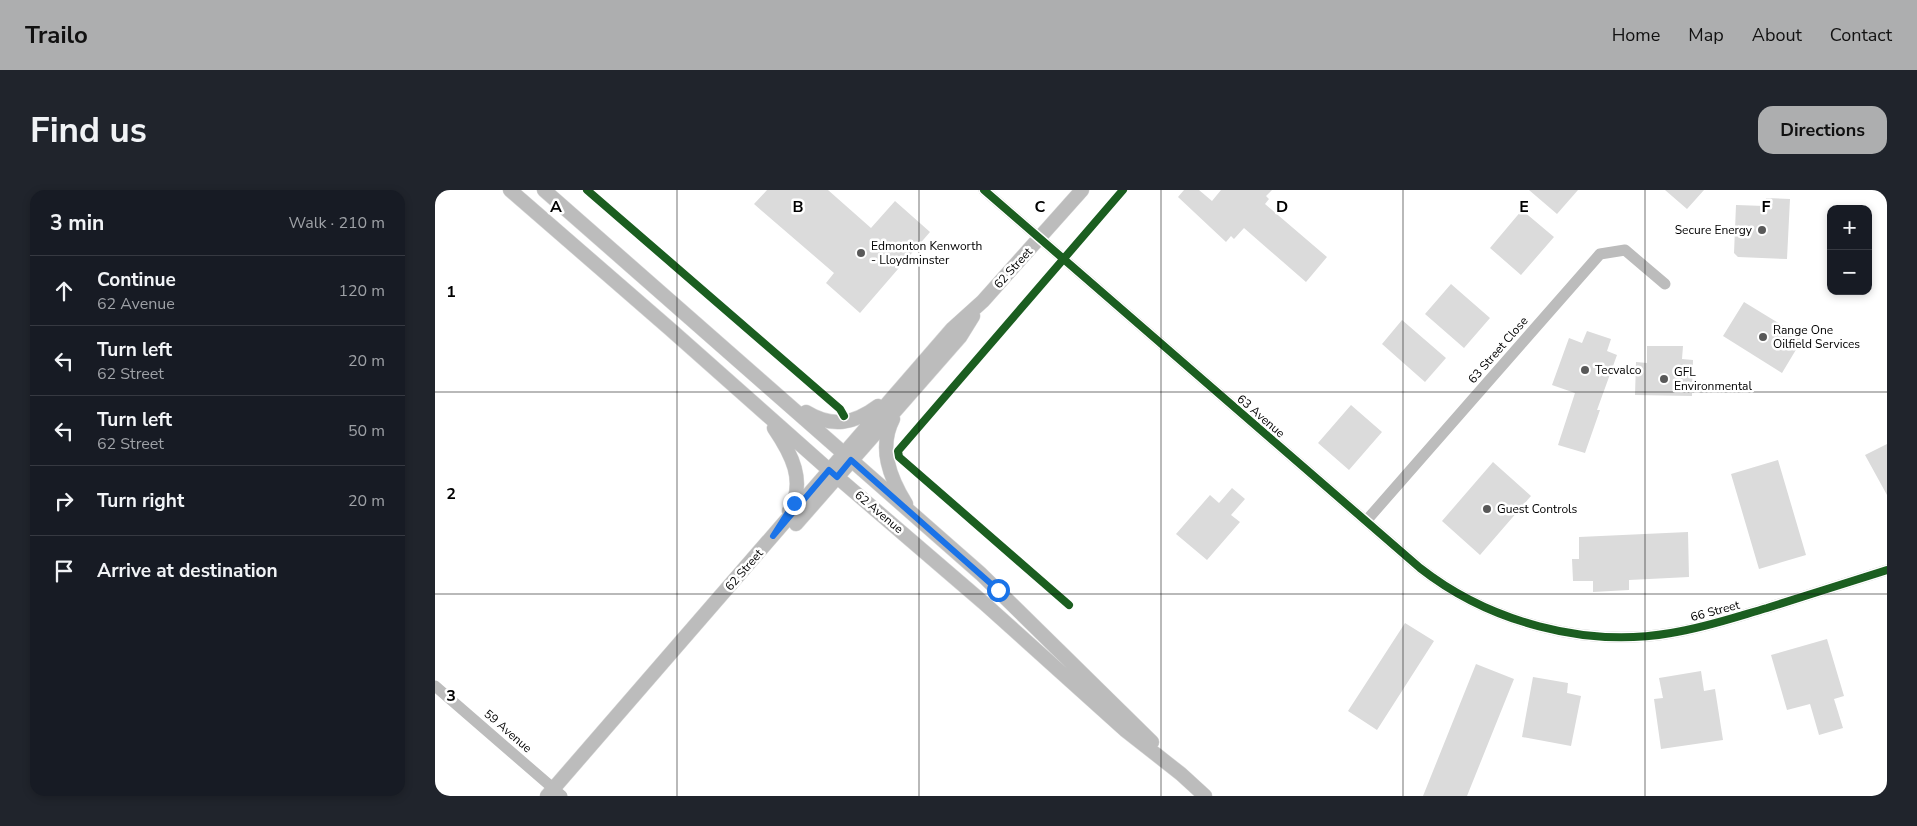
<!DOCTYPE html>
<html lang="en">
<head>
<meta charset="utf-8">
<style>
  :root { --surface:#171b24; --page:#20242c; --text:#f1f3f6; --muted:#9ea1a6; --line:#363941; --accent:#adaeaf }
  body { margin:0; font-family:"Nunito Sans",sans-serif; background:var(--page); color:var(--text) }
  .controls { position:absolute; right:15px; top:15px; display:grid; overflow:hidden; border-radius:10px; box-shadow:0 2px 8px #0003 }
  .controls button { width:45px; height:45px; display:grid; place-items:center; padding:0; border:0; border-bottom:1px solid var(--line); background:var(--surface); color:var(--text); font:25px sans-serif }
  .stop { position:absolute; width:15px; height:15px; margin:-11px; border:4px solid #1a73e8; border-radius:50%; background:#fff }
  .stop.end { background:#1a73e8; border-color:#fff; box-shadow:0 1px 5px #0008 }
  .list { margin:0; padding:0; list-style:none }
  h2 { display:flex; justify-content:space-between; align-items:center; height:65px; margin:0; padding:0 20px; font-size:21px }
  h2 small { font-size:16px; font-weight:400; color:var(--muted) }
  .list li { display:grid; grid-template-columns:32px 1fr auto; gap:15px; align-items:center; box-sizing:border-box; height:70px; padding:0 20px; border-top:1px solid var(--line) }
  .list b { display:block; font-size:19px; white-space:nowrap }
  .list p { margin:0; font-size:16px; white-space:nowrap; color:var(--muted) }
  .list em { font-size:16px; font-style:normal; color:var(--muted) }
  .icon { flex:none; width:28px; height:28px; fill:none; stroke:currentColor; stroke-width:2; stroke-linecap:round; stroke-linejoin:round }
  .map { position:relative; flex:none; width:1452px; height:606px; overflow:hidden; border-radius:15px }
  header { display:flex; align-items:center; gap:30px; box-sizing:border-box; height:70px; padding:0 25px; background:var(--accent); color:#111 }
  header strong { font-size:24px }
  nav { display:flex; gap:28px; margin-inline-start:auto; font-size:18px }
  .intro { display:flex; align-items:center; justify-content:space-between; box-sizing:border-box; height:120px; padding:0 30px }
  h1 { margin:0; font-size:35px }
  .button { padding:12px 22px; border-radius:15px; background:var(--accent); color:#111; font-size:18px; font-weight:700 }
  main { display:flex; gap:30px; padding:0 30px }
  aside { flex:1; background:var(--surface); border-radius:15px; box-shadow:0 2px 8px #0003 }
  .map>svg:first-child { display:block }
  .building { fill:#dbdbdb }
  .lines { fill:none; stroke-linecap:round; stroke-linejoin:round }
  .major-casing { stroke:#dbdbdb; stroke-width:15 }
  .minor { stroke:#bcbcbc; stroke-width:11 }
  .major { stroke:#bcbcbc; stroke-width:14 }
  .cycleway-casing { stroke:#fff; stroke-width:11 }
  .cycleway { stroke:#1b5e20; stroke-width:8 }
  .route { stroke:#1a73e8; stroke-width:6 }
  .grid { fill:none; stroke:#000; stroke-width:1; stroke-opacity:0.55 }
  .poi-dot { fill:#595959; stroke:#fff; stroke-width:2 }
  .labels { text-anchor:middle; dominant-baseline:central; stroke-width:5; stroke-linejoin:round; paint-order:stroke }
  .poi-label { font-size:12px; fill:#000; stroke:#fff; text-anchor:start }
  .street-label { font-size:12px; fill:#000; stroke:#fff }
  .grid-label { font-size:16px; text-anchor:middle; font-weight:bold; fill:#000; stroke:#fff; stroke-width:5; stroke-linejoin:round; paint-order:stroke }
</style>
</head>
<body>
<header>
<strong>Trailo</strong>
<nav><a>Home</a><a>Map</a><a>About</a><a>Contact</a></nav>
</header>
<div class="intro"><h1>Find us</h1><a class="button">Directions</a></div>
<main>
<aside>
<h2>3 min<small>Walk · 210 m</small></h2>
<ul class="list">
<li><svg class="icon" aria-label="ahead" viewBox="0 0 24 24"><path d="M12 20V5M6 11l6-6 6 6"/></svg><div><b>Continue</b><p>62 Avenue</p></div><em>120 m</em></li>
<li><svg class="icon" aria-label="left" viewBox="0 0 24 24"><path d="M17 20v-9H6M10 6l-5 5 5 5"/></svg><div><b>Turn left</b><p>62 Street</p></div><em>20 m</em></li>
<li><svg class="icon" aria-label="left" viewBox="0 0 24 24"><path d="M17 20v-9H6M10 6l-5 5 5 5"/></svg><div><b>Turn left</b><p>62 Street</p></div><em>50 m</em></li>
<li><svg class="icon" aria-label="right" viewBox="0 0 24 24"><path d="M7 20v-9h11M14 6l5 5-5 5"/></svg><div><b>Turn right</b></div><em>20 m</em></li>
<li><svg class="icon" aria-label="arrive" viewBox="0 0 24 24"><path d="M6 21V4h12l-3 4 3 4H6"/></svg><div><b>Arrive at destination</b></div></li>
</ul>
</aside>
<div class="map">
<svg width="1452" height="606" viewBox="0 0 1452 606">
  <rect width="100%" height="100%" fill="#fff"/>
  <path class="building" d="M332,0H393L436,38L460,11L495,42L425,123L391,93L399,83L319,14Z
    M749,0H764L777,11L786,0H837L831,6L834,9L830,14L892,67L871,92L809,38L799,49L796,46L791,52L743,7Z
    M1094,0H1143L1122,24Z
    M1230,0H1269L1252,19Z
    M1331,8L1355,9L1352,69L1303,67L1299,63L1301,15L1330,16Z
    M1087,20L1119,47L1086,85L1055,58Z
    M1016,94L1055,128L1029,158L990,124Z
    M1309,112L1368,148L1347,183L1288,146Z
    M967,130L1011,168L990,192L947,154Z
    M1152,141L1176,149L1172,161L1182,165L1162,220H1165L1150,263L1123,255L1140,203L1117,195L1134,148L1147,153Z
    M1212,156H1248L1247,169L1258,170L1257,206L1200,205L1201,172L1212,173Z
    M916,215L947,242L914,280L883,253Z
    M1452,254V305L1430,265Z
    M1343,270L1371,365L1324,379L1296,284Z
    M1058,272L1096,306L1045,365L1007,331Z
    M797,298L810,309L796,325L805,332L772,370L741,344L775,305L784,313Z
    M1253,342L1254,387L1194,390V400L1158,402V391H1138L1137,369H1144V347Z
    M970,433L999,451L942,540L913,521Z
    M1392,449L1409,506L1399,509L1408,538L1384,545L1375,514L1352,520L1336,465Z
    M1041,474L1079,489L1032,606H988Z
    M1266,481L1269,501L1280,499L1288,550L1226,559L1219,509L1228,508L1224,488Z
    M1098,487L1133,493L1132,503L1146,506L1136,556L1087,547Z"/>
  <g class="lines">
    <defs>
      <path id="major" d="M75,0L235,139L394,280L550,414L690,540L746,584L770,606
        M109,0L546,384L717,552
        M371,222C397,238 419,234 443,216
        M458,229C443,258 455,288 471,314
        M339,238C356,263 372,292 354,321
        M361,334L525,147L538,126
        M112,606L517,139L548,111L647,0"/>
    </defs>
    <use href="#major" class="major-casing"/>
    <path class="minor" d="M549,0L985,378C1054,432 1150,458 1236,443C1269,438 1301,427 1332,418C1372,405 1412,393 1452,380
      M931,331L1165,64L1190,60L1230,94
      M0,496L127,606"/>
    <use href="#major" class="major"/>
    <defs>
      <path id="cycleway" d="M152,0L405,219L409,226
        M549,0L985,378C1054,432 1150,458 1236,443C1269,438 1301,427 1332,418C1372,405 1412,393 1452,380
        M634,415L464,267L463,261L688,0"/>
    </defs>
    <use href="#cycleway" class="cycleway-casing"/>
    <use href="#cycleway" class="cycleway"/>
  </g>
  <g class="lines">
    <path class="route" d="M359,313L338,346L394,280L402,287L416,270L563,400"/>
  </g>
  <path class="grid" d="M242,0V606M484,0V606M726,0V606M968,0V606M1210,0V606M0,202H1452M0,404H1452"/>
  <g class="poi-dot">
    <circle cx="1327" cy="40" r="5"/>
    <circle cx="426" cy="63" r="5"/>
    <circle cx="1328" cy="147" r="5"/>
    <circle cx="1150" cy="180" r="5"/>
    <circle cx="1229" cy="189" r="5"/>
    <circle cx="1052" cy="319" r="5"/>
  </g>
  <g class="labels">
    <g class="poi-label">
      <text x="1317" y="40" text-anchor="end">Secure Energy</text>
      <text x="436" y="56">Edmonton Kenworth<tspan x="436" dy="14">- Lloydminster</tspan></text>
      <text x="1338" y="140">Range One<tspan x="1338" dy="14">Oilfield Services</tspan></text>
      <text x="1160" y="180">Tecvalco</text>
      <text x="1239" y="182">GFL<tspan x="1239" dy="14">Environmental</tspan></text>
      <text x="1062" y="319">Guest Controls</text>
    </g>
    <g class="street-label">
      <text transform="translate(578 78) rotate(-48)">62 Street</text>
      <text transform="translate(1063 160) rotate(-49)">63 Street Close</text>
      <text transform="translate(826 226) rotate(41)">63 Avenue</text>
      <text transform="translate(444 322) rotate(40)">62 Avenue</text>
      <text transform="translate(309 380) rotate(-49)">62 Street</text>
      <text transform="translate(1280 421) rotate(-15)">66 Street</text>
      <text transform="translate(73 541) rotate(41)">59 Avenue</text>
    </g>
  </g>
  <g class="grid-label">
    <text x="121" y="22">A</text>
    <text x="363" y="22">B</text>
    <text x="605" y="22">C</text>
    <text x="847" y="22">D</text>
    <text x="1089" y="22">E</text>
    <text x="1331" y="22">F</text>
    <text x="16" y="107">1</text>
    <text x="16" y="309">2</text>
    <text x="16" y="511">3</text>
  </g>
</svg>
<div class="controls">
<button>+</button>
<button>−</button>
</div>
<div class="stop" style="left:563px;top:400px"></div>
<div class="stop end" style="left:359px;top:313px"></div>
</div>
</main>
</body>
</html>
